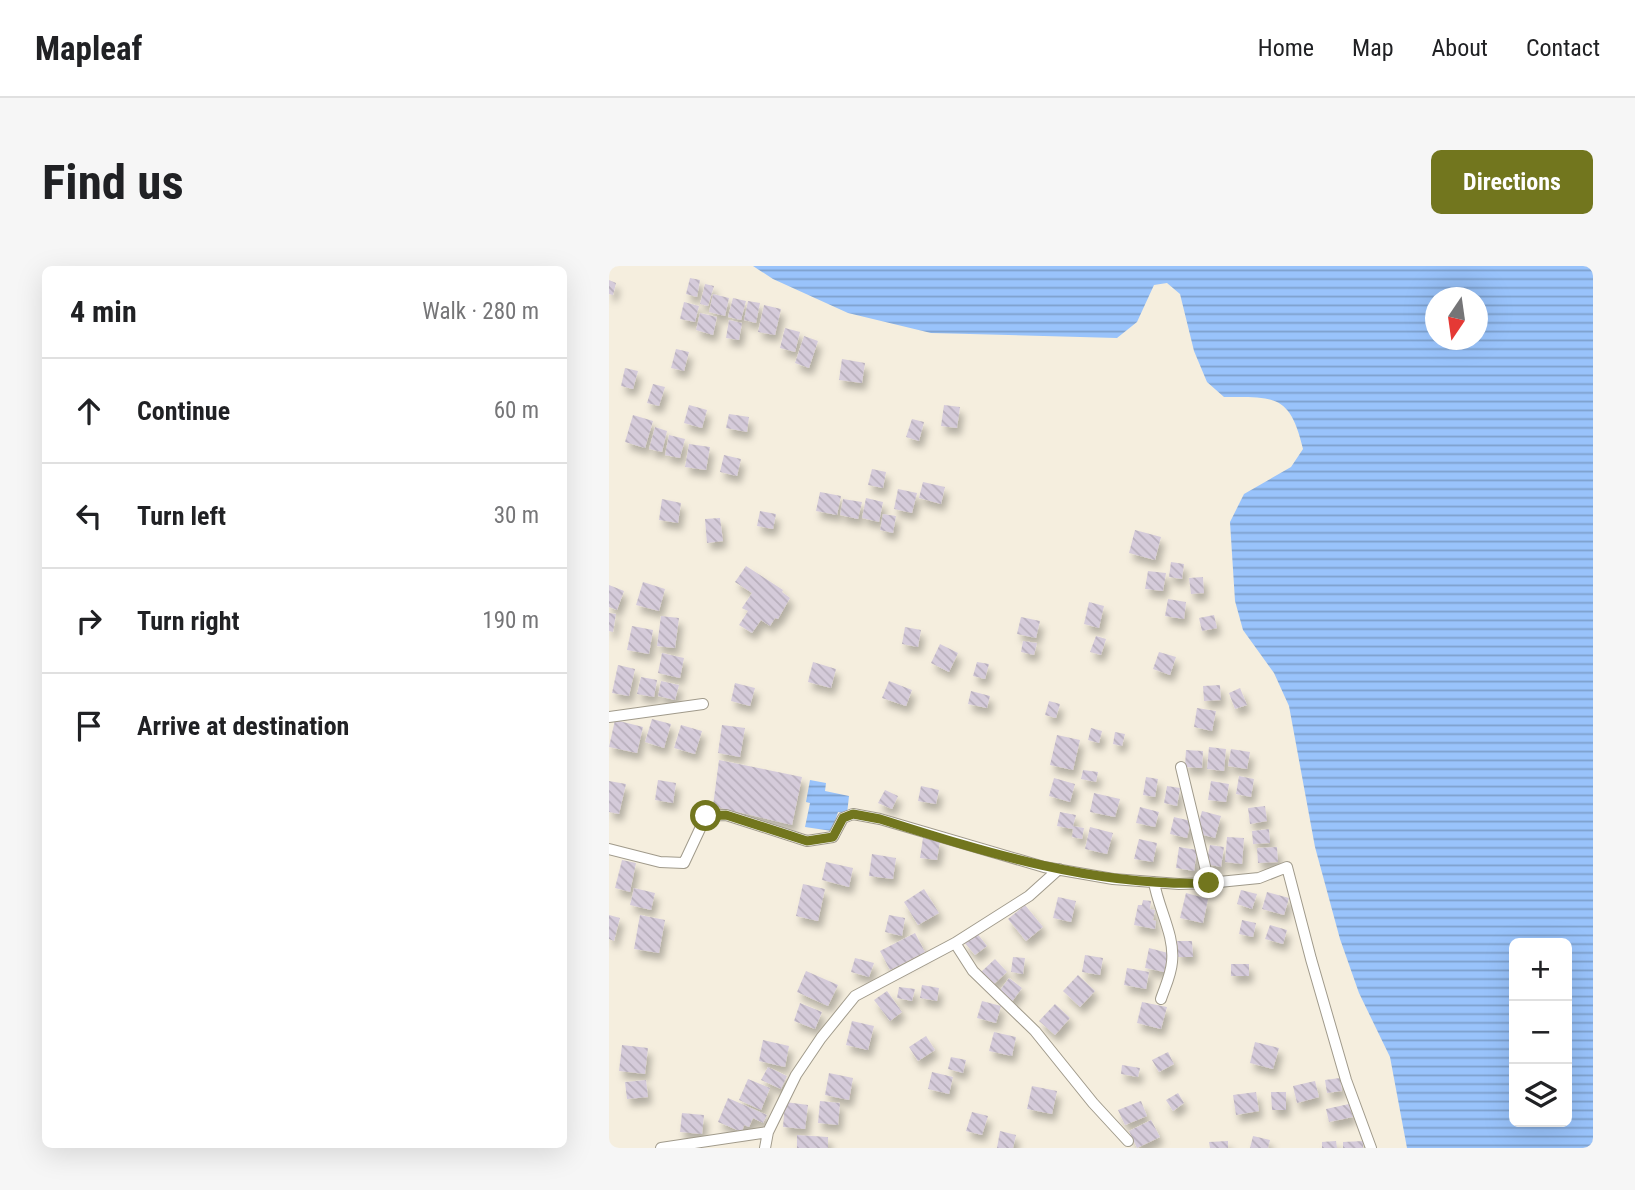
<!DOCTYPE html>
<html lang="en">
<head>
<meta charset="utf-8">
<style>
  :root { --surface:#fff; --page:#f6f6f6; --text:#202124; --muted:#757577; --line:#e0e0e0; --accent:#72761e }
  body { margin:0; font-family:"Roboto Condensed",sans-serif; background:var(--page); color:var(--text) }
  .controls { position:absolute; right:21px; bottom:21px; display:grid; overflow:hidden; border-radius:10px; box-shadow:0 7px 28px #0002 }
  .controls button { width:63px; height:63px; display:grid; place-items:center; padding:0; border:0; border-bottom:2px solid var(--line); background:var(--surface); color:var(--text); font:35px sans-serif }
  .compass { position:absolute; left:816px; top:21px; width:63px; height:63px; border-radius:50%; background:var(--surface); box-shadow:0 7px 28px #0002; rotate:193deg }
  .stop { position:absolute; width:21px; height:21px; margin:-16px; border:5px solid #72761e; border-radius:50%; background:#fff }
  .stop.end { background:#72761e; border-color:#fff; box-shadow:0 2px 7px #0008 }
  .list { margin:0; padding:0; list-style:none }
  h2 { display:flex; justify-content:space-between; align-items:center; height:91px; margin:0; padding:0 28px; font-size:30px }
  h2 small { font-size:23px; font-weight:400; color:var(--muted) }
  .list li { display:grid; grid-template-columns:46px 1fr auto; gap:21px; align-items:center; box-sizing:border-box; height:105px; padding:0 28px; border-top:2px solid var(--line) }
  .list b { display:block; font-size:26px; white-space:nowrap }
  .list em { font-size:23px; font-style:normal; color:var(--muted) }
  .icon { flex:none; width:38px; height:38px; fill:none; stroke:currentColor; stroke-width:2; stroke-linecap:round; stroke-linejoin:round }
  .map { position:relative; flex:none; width:984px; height:882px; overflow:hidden; border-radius:10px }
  header { display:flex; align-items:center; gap:42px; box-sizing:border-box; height:98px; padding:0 35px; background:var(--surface); border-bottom:2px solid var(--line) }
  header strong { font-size:33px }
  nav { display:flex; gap:38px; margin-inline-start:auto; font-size:24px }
  .intro { display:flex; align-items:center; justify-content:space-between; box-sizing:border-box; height:168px; padding:0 42px }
  h1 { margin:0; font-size:49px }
  .button { padding:18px 32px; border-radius:10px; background:var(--accent); color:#fff; font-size:24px; font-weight:700 }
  main { display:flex; gap:42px; padding:0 42px }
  aside { flex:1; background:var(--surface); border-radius:10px; box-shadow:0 7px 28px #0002 }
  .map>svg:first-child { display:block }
  .water { fill:url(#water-rules); fill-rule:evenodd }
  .building { fill:url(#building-back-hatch); filter:url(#shadow) }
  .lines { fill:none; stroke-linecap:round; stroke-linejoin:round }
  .street-casing { stroke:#a09a8b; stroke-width:12 }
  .street { stroke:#fff; stroke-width:10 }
  .route { stroke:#72761e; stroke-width:9 }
</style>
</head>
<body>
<header>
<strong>Mapleaf</strong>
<nav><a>Home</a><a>Map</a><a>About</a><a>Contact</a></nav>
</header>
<div class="intro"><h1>Find us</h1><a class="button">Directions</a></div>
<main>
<aside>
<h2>4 min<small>Walk · 280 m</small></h2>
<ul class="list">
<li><svg class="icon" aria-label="ahead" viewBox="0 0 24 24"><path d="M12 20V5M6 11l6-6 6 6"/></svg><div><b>Continue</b></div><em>60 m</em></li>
<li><svg class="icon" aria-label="left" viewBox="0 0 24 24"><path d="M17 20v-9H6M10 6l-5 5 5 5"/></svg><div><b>Turn left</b></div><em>30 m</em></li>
<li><svg class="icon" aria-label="right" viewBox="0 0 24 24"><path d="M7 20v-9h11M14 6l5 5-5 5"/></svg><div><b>Turn right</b></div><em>190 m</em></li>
<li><svg class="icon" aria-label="arrive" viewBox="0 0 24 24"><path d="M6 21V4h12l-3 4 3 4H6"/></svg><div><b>Arrive at destination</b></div></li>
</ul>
</aside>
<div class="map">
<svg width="984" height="882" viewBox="0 0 984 882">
  <defs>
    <pattern id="water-rules" width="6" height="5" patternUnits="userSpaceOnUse" patternTransform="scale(1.75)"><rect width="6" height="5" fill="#99c3fb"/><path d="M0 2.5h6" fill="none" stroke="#7ea0cc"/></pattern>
    <pattern id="building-back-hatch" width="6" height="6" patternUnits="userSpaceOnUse" patternTransform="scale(1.75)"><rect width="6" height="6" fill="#d5cbda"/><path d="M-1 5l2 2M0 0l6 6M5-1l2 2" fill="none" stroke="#b8afbc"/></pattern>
    <filter id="shadow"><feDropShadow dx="4" dy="7" stdDeviation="3.5" flood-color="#0004"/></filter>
  </defs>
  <rect width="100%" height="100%" fill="#f5eede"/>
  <path class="water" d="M144,0H984V882H798L781,791L750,727L731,673L706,581L680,440L665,407L634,364L626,335L621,256L635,228L682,201L694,183C681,128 666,131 615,131L598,116L585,85L571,28L558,17L545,19L528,56L508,72L322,67L239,47L164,13ZM827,32H869V74H827ZM905,677H958V856H905Z
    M201,514L217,517L216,525L240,530L238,548L229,546L223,565L196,561L201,537L197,536Z"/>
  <path class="building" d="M81,12L91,14L88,31L77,28Z
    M0,14L7,17L4,29L0,28Z
    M96,18L105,20L99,40L91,38Z
    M104,28L120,32L116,50L100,46Z
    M124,32L137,35L132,54L119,51Z
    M139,35L151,37L147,57L135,54Z
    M75,36L90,40L86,56L71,53Z
    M155,39L172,43L166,69L149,66Z
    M91,47L108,51L104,69L87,64Z
    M120,54L133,57L130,74L117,72Z
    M176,62L191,66L186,86L171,82Z
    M195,70L209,75L200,102L186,97Z
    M67,83L80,86L75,105L62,102Z
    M233,93L256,97L253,117L230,114Z
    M16,102L29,105L24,123L12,120Z
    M44,118L56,121L50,140L38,137Z
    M80,139L98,144L93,162L75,157Z
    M335,139L351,141L348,162L332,160Z
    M120,148L140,151L138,166L117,162Z
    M24,149L44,155L36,182L16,176Z
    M303,153L315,156L310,175L297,171Z
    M46,161L58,165L53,186L40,183Z
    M60,169L76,173L71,192L56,189Z
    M80,178L101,181L97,204L76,201Z
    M115,189L132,193L128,210L111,206Z
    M263,203L277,206L274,222L259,219Z
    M314,216L336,221L332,238L310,232Z
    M289,223L308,227L303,247L285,243Z
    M211,226L232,230L228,249L207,245Z
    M257,232L274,236L270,256L253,252Z
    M53,233L72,237L69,257L50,254Z
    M234,233L253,236L249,253L231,249Z
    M151,245L167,248L164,263L148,260Z
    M274,248L287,250L284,267L271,264Z
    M111,252L114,275L98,277L96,253Z
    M526,264L552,271L546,294L520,287Z
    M562,296L575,298L573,313L560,311Z
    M137,300L174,324L173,326L181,332L169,353L166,352L161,360L152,354L143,367L130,359L139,345L133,342L143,327L126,316Z
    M539,305L557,307L554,325L536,323Z
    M594,311L595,327L582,328L580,312Z
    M34,316L56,323L50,345L27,339Z
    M0,319L15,325L8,344L0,341Z
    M559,333L577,336L575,353L556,350Z
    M480,336L495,340L490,362L475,358Z
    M0,347L7,348L4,366L0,365Z
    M605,349L608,362L593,365L590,352Z
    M52,350L70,352L66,382L48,380Z
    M412,351L431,355L427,372L408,368Z
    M23,360L44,364L40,388L18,384Z
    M296,361L312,364L309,381L293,378Z
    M487,370L497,373L492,389L481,386Z
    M414,375L428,377L425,389L412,386Z
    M331,378L349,387L340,406L322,397Z
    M550,386L567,391L561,409L544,403Z
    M53,387L75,392L71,412L49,407Z
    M204,396L227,403L222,422L199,416Z
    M368,396L380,398L376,413L364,410Z
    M9,399L26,403L20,430L3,427Z
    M32,411L48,414L45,431L28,428Z
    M52,415L70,419L66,434L49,430Z
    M280,415L303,424L297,440L273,432Z
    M126,417L146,422L141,440L122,435Z
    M611,419L612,434L595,435L594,420Z
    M631,422L638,439L626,443L620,427Z
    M362,425L381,430L378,442L359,438Z
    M440,435L451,438L447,452L436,449Z
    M588,442L607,445L603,465L585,461Z
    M43,453L62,458L55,482L36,476Z
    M6,454L34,461L28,487L0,481Z
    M72,459L93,465L86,488L65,482Z
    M113,459L136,462L131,491L109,487Z
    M482,462L493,465L490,477L479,474Z
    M506,466L516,468L513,480L504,478Z
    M448,469L471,474L464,504L441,499Z
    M600,481L617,483L615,505L598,503Z
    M622,483L641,486L638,503L619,500Z
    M577,484L594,485L593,502L576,501Z
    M110,494L193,511L183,559L104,540Z
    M474,504L489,506L487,516L472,513Z
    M630,510L645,513L642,531L627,528Z
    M537,511L549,513L546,531L534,529Z
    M445,512L466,518L461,536L440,530Z
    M49,514L67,517L64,537L46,534Z
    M0,515L17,518L10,548L0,546Z
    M602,515L620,518L617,536L599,534Z
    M312,520L330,524L327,538L309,535Z
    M558,520L571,522L568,540L555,537Z
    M276,524L289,530L283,543L269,537Z
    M485,527L511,533L506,551L481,546Z
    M656,540L658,555L641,558L639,542Z
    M531,541L550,546L546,561L527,557Z
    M593,545L612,550L606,572L587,567Z
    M451,546L467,549L464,560L475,562L473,573L463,571L464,563L448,560Z
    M565,551L582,555L578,572L561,568Z
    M481,561L504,567L498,588L476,583Z
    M660,563L661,577L644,578L643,565Z
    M618,571L635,572L633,598L616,596Z
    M314,572L331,575L328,594L311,592Z
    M530,573L548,577L544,596L525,593Z
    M601,579L615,581L612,601L597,598Z
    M570,581L588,584L585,605L567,602Z
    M668,581L669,596L649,597L648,582Z
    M263,588L287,592L284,613L260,610Z
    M13,594L27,597L21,626L6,622Z
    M217,596L244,602L240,621L213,614Z
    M194,618L216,623L209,655L187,650Z
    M25,622L46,627L42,644L21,639Z
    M315,623L330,647L309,659L295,636Z
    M632,624L648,628L643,643L628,638Z
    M658,626L680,632L675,649L653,643Z
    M577,627L599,633L594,657L571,652Z
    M449,631L467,635L462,656L444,652Z
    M534,634L542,635L541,643L546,644L544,654L547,655L546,663L525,659L529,639H533Z
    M416,639L434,661L417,675L399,653Z
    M0,649L11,652L5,675L0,673Z
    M31,649L56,654L50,687L25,683Z
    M280,649L296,652L293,670L276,666Z
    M633,654L647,657L644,671L630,668Z
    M661,659L678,664L674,678L656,673Z
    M367,666L378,680L366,689L355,676Z
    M306,667L316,686L281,704L271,685Z
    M568,675H583L584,691H569Z
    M540,682L559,687L555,706L536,702Z
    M476,689L494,692L491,709L473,706Z
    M404,691L416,692L414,708L402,706Z
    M246,692L265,697L260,711L242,706Z
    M386,693L398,706L384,719L372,706Z
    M622,698H640V710H622Z
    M518,702L540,706L537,723L515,719Z
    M197,705L229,719L219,740L188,726Z
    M469,709L486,725L471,741L454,725Z
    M400,712L413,722L402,737L389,727Z
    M313,719L330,722L328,735L311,732Z
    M290,721L306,723L303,735L288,732Z
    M278,725L293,746L281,755L265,734Z
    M373,735L392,740L387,757L368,752Z
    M533,736L558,741L552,763L528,757Z
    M191,737L213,746L206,763L185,755Z
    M446,738L461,752L446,769L430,755Z
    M243,755L265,760L259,784L237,779Z
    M385,766L407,771L403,790L380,785Z
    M317,770L326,784L309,795L300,781Z
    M154,774L180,780L176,801L150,795Z
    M646,776L670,782L664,803L641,797Z
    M13,779L39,782L36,808L10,805Z
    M559,786L565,798L550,806L543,794Z
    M342,791L357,794L354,807L339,803Z
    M513,799L531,802L529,811L512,808Z
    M159,801L178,810L172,823L152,814Z
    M323,806L344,811L340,828L319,823Z
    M220,807L244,812L240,834L216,829Z
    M731,812L733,825L718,827L716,814Z
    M139,813L161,822L152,844L130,834Z
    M37,814L39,831L18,833L16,816Z
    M706,815L710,831L688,837L684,820Z
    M423,820L448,825L443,848L418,843Z
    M647,826L650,845L627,849L624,829Z
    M662,826H677V844H663Z
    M569,827L575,837L564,845L557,834Z
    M119,832L158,849L154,857L144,852L140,861L135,859L133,866L109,856Z
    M211,835L231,837L229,859L209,857Z
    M532,835L538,850L516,859L509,844Z
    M176,836L199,839L196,863L174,861Z
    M740,838L744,851L720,856L717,843Z
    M363,846L379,850L373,869L357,865Z
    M73,847L95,849L93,868L71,866Z
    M542,854L551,871L528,882L520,865Z
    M391,865L407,869L404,882H388Z
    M188,869L219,871V882H188Z
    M644,870L661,874L659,882H641Z
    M619,875V882H601L600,876Z
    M727,875L728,882H713V876Z
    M754,875V882H734V876Z"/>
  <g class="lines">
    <defs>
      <path id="street" d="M0,451L94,438
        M572,501L600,617
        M0,583L51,596L75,597L97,550L117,549L198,575L224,571L234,552L244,548L271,553L435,601L504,613L570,618L600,617L650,612L678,601L702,693L737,814L762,882
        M545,616C549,642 566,669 563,696C562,709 556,721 552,733
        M346,677L364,705L426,765L484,837L519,875
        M52,882L159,866
        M156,882L159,866L187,809L212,772L246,730L346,677L420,630L450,603"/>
    </defs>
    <use href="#street" class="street-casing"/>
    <use href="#street" class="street"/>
  </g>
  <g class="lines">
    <path class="route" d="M97,550L117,549L198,575L224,571L234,552L244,548L271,553C378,587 487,621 600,617"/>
  </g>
</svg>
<div class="controls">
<button>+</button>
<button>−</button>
<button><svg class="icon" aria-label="layers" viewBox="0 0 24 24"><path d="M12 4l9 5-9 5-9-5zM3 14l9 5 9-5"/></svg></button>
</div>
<svg class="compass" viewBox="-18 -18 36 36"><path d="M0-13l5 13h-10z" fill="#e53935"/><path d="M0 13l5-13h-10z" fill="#757577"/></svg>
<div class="stop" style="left:97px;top:550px"></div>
<div class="stop end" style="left:600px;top:617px"></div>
</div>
</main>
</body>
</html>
